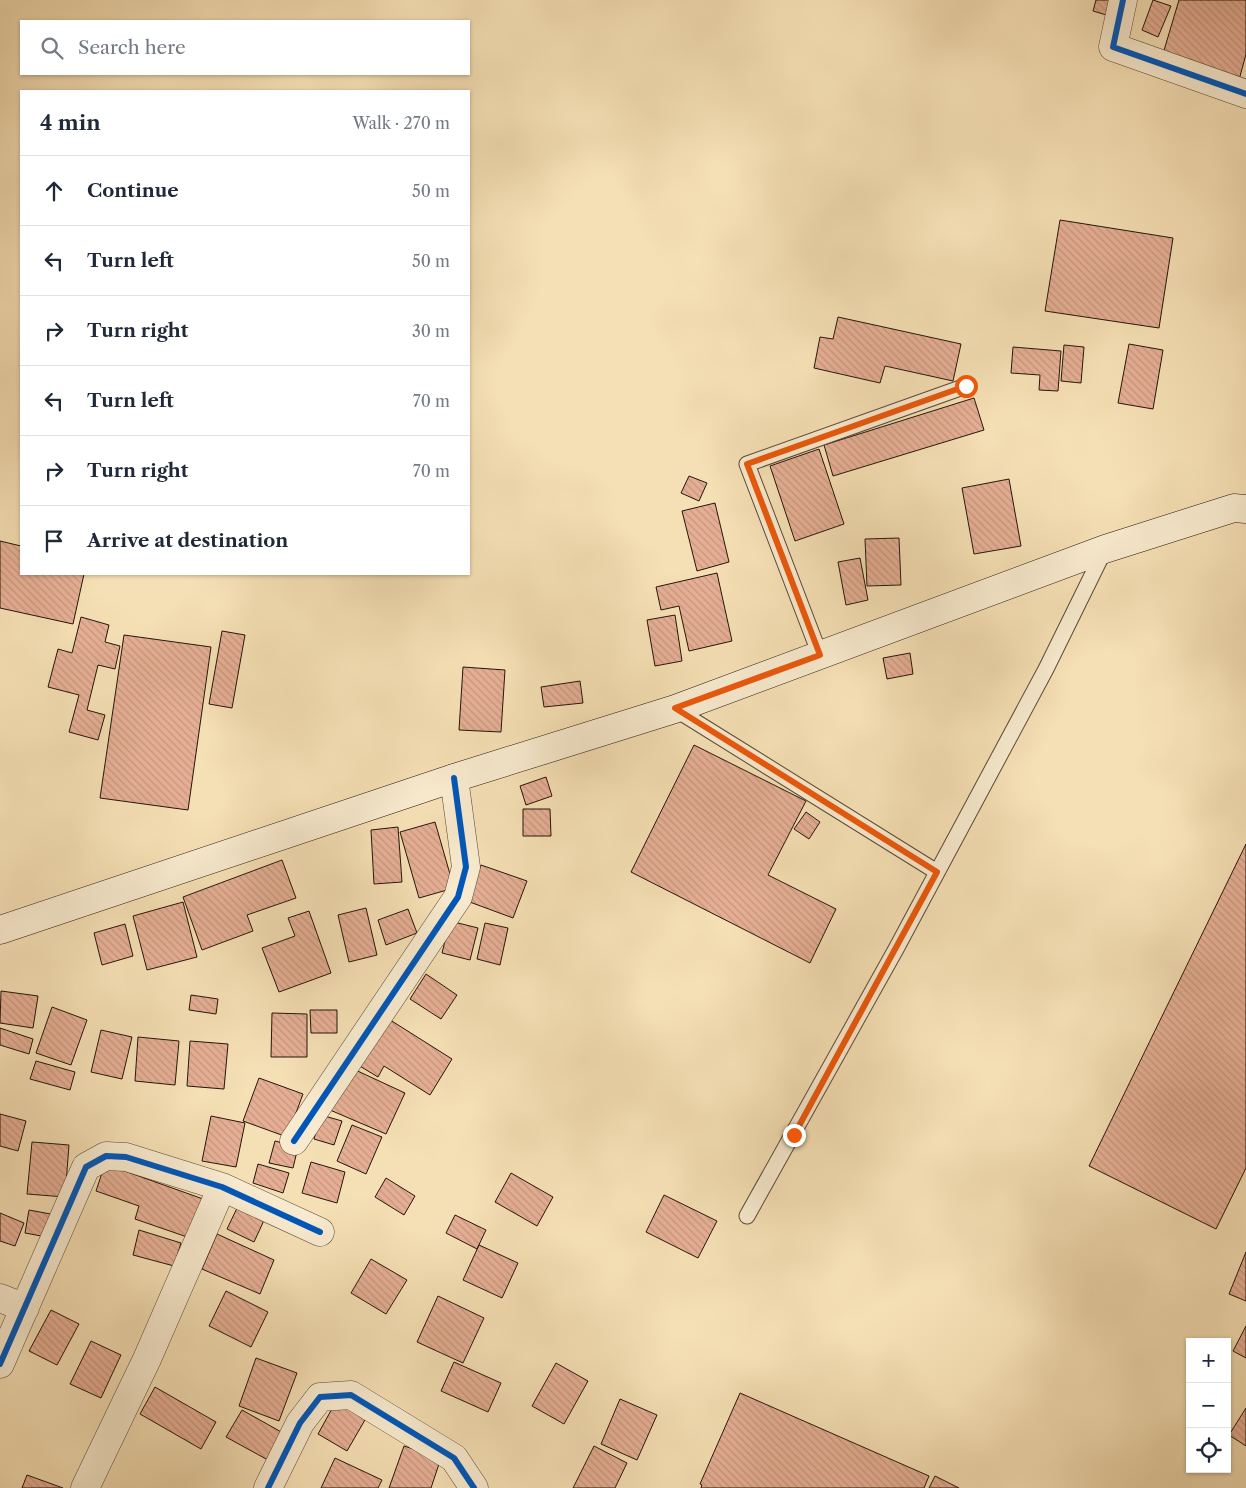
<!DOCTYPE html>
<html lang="en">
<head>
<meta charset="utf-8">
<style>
  :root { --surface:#fff; --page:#f6f6f7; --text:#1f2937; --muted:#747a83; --line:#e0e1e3 }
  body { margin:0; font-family:"Libre Caslon Text",serif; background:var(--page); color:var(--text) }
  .controls { position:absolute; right:15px; bottom:15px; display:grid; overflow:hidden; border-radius:0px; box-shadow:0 1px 4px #0004 }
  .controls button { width:45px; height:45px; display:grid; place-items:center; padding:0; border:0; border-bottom:1px solid var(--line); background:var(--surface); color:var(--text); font:25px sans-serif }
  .stop { position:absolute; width:15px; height:15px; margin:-11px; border:4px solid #ea580c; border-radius:50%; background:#fff }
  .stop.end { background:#ea580c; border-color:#fff; box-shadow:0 1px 5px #0008 }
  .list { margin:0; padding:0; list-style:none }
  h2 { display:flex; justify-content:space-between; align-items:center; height:65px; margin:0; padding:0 20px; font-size:21px }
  h2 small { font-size:16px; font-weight:400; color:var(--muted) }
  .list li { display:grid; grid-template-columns:32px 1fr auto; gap:15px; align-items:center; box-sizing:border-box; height:70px; padding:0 20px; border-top:1px solid var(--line) }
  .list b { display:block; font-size:19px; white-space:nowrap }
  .list em { font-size:16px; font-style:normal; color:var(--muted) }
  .icon { flex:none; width:28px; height:28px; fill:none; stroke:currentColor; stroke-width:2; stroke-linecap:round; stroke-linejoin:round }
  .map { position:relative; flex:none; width:1246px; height:1488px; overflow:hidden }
  .search { position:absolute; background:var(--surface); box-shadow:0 1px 4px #0004; left:20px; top:20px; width:450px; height:55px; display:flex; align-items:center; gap:12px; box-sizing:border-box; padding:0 18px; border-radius:0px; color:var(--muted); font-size:19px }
  .panel { position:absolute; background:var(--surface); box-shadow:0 1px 4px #0004; left:20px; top:90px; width:450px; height:485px; border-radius:0px }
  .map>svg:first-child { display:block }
  .building { fill:url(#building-back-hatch); stroke:#241509 }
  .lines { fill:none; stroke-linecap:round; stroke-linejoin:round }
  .service-casing { stroke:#584834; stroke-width:17 }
  .minor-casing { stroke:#584834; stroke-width:29 }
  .secondary-casing { stroke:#241509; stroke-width:29 }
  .service { stroke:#f8eace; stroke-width:15 }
  .minor { stroke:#f8eace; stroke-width:28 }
  .secondary { stroke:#f8eace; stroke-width:28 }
  .cycleway-casing { stroke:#f8eace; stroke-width:9 }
  .cycleway { stroke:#0057b8; stroke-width:6 }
  .route { stroke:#ea580c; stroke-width:6 }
</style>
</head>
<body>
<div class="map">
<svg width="1246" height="1488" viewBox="0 0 1246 1488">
  <defs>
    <pattern id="building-back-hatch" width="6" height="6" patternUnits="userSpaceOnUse" patternTransform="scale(1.25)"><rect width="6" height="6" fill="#e6af95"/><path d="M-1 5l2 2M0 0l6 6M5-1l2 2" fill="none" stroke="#c5967f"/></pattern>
  </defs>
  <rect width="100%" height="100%" fill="#f5dfb4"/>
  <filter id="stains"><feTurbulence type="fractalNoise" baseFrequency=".004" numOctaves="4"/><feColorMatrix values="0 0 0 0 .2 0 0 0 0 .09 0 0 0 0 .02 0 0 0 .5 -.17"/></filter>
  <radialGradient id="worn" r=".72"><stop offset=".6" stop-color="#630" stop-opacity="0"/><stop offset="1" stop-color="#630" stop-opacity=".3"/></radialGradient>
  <path class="building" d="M1096,0H1118L1113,17L1093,11Z
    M1153,0L1171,6L1158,37L1142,30Z
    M1179,0H1246V54L1239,80L1162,57Z
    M1060,220L1173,238L1159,328L1045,311Z
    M838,317L961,344L953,381L885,366L880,383L814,368L820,337L833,339Z
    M1129,344L1163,350L1153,409L1118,403Z
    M1064,345L1084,347L1081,383L1061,381Z
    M1013,347L1061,351L1058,391L1039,390L1040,375L1011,373Z
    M974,398L984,430L833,476L824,445Z
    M819,449L844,524L795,541L770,466Z
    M689,476L707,483L699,501L681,493Z
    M1009,479L1021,546L974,554L962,488Z
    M715,503L729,562L697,571L682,511Z
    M899,538L901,585L867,586L865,539Z
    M0,541L21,546V574H84L73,624L0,608Z
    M860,558L868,600L846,605L838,562Z
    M717,573L732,641L689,651L679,606L661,610L656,587Z
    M675,615L682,661L655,666L647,620Z
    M81,617L109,625L105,642L120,646L115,669L98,665L87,710L105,715L98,740L69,732L79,695L48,687L58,649L72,653Z
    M222,631L245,635L232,708L209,704Z
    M124,635L211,647L188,810L100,798Z
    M910,653L913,674L887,679L883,658Z
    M463,667L505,670L501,732L459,730Z
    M580,681L583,703L544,707L541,687Z
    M694,745L806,801L768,875L836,909L810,963L631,872Z
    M546,777L552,796L526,805L520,786Z
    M523,809H550L551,836H523Z
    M806,812L820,822L809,839L794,829Z
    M435,822L454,888L419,898L400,832Z
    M398,827L402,882L374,884L371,830Z
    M1246,844V1168L1216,1229L1089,1166Z
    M282,860L296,898L247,915L253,931L202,950L183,897Z
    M481,865L527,881L513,918L467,901Z
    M183,902L197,957L147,970L133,916Z
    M366,908L377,955L349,962L338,915Z
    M408,909L417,933L386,945L378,920Z
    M309,911L331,973L279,992L262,948L295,936L288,918Z
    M450,921L478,928L470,960L442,953Z
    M485,923L508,928L500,965L477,959Z
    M125,924L133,956L102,965L94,933Z
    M426,974L457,995L441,1019L410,999Z
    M1,991L38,996L33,1028L0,1023Z
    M191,995L218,999L216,1014L189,1010Z
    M52,1007L87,1020L71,1065L36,1053Z
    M310,1010H337V1033H311Z
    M272,1013L307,1014V1057H271Z
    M387,1018L452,1059L430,1095L384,1066L378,1077L358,1065Z
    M0,1028L33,1039L29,1054L0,1045Z
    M101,1030L132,1037L122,1079L91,1072Z
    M138,1037L179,1041L175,1085L135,1081Z
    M190,1041L228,1044L224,1089L187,1086Z
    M36,1061L75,1072L70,1090L30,1079Z
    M349,1067L405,1093L386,1134L330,1110Z
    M259,1078L303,1094L287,1137L243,1121Z
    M0,1114L26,1121L18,1151L0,1146Z
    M321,1115L342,1121L334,1145L314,1139Z
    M211,1116L245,1123L236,1167L202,1161Z
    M352,1125L382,1137L366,1174L337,1161Z
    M275,1141L298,1147L293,1168L269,1163Z
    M32,1142L69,1145L65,1197L27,1194Z
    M311,1162L345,1172L337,1203L302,1193Z
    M105,1164L203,1199L190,1238L135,1219L139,1206L96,1191Z
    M258,1164L289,1173L283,1193L253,1183Z
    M511,1173L553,1197L537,1226L495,1202Z
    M386,1178L415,1196L404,1215L375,1197Z
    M664,1195L717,1221L698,1258L646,1232Z
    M239,1204L266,1216L254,1242L227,1229Z
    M29,1210L56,1215L52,1238L25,1233Z
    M0,1213L24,1223L15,1246L0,1241Z
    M455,1215L486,1230L477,1249L446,1233Z
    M139,1230L181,1243L174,1266L133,1255Z
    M217,1234L274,1260L260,1294L202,1269Z
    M479,1245L518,1263L502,1298L463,1280Z
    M1246,1252V1301L1229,1294Z
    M371,1259L407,1280L386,1314L351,1293Z
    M226,1291L268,1312L251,1347L209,1326Z
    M438,1296L484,1318L463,1363L417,1342Z
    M51,1310L79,1324L57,1365L29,1351Z
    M1246,1326V1358L1233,1351Z
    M91,1341L121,1355L101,1398L70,1384Z
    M256,1358L297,1373L279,1421L239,1406Z
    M454,1362L501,1383L488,1412L441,1391Z
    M556,1363L588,1381L564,1424L532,1406Z
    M155,1387L216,1422L201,1449L140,1414Z
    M740,1393L929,1476L924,1488H701L702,1485L700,1484Z
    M339,1396L369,1413L347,1451L318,1434Z
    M620,1399L657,1415L637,1460L601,1444Z
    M1246,1408V1446L1229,1435Z
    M242,1410L292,1438L277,1465L226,1437Z
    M404,1446L441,1458L431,1488H389Z
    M594,1446L627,1463L615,1488H573Z
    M335,1458L382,1480L378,1488H321Z
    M27,1475L63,1488H22Z
    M935,1476L959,1488H929Z"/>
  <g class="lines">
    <defs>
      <path id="service" d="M820,655L747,464L966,386
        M675,709L937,872
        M747,1216L896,949L1046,669L1105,549"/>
      <path id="minor" d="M1123,0L1113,47L1246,94
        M294,1141L458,897L466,867L454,778
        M0,1298L25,1308
        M0,1364L86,1167L106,1156L126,1157L222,1187L320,1232
        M85,1488L147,1359L222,1187
        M268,1488L300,1423L320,1397L351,1395L454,1458L474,1488"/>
      <path id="secondary" d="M0,930L454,778L675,709L1105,549L1234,508L1246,509"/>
    </defs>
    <use href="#service" class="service-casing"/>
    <use href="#minor" class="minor-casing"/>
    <use href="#secondary" class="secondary-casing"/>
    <use href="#service" class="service"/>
    <use href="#minor" class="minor"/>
    <use href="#secondary" class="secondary"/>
    <defs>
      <path id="cycleway" d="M1123,0L1113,47L1246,94
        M294,1141L458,897L466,867L454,778
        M0,1364L86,1167L106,1156L126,1157L222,1187L320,1232
        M268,1488L300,1423L320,1397L351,1395L454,1458L474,1488"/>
    </defs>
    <use href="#cycleway" class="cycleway-casing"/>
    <use href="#cycleway" class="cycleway"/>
  </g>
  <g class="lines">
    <path class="route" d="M794,1135L937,872L675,708L820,655L747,464L966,386"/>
  </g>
  <rect width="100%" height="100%" filter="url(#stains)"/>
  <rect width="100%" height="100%" fill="url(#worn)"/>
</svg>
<div class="controls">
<button>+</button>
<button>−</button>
<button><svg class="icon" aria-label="locate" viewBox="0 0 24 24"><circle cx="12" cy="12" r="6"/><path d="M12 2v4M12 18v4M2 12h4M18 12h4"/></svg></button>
</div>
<div class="stop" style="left:966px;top:386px"></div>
<div class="stop end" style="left:794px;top:1135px"></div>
<div class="search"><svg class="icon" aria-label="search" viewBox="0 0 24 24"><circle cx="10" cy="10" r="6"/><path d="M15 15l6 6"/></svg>Search here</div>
<section class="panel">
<h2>4 min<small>Walk · 270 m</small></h2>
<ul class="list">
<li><svg class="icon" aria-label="ahead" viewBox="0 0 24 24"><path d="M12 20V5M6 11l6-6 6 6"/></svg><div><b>Continue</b></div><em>50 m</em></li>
<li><svg class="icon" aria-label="left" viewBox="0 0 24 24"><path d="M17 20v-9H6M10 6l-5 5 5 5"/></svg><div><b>Turn left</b></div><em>50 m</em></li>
<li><svg class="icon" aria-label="right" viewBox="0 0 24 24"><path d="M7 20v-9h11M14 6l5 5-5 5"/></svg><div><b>Turn right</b></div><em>30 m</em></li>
<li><svg class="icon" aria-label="left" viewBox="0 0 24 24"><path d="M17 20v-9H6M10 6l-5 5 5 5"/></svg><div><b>Turn left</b></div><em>70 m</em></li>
<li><svg class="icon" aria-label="right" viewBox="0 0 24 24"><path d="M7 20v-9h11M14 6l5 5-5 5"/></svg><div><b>Turn right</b></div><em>70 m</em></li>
<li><svg class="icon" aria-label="arrive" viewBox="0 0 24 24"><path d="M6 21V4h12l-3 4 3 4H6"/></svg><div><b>Arrive at destination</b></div></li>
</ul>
</section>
</div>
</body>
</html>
